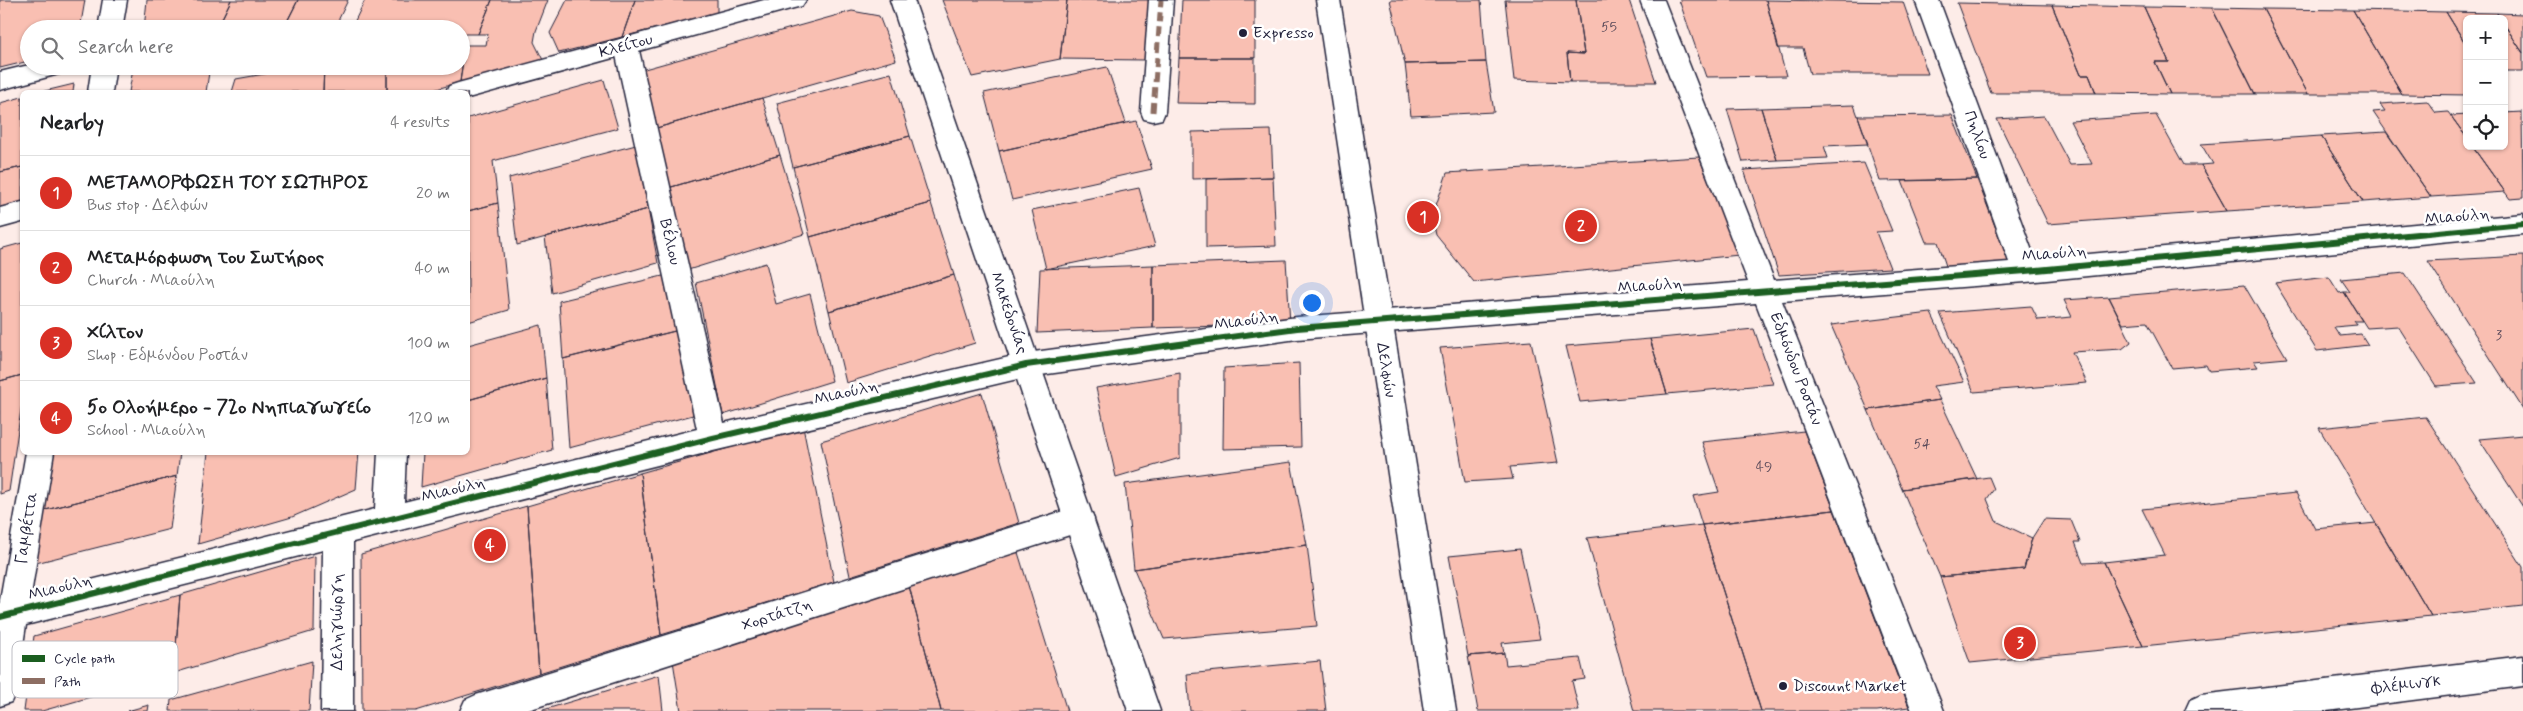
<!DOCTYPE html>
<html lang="en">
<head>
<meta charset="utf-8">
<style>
  :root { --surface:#fff; --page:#f2f2f2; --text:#202124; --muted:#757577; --line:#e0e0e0; --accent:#d93025 }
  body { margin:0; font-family:Mynerve,sans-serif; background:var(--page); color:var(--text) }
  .controls { position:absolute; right:15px; top:15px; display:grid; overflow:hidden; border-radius:8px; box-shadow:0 1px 4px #0004 }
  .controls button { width:45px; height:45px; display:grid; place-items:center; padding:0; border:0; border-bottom:1px solid var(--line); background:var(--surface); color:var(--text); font:25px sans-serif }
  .you { position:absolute; left:1311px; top:302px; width:18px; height:18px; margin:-12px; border:4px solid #fff; border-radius:50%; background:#1a73e8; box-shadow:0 0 0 8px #1a73e833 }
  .badge { display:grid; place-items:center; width:32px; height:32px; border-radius:50%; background:var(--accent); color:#fff; font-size:16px; font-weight:700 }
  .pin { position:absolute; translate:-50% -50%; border:2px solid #fff; box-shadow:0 1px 5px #0006 }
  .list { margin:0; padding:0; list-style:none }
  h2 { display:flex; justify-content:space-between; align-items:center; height:65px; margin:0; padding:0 20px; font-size:21px }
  h2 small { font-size:16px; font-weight:400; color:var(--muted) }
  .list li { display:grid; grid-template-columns:32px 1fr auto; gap:15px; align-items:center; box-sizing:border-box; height:75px; padding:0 20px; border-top:1px solid var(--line) }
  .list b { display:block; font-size:19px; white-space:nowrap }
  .list p { margin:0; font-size:16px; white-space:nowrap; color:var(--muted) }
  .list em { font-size:16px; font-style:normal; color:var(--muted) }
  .icon { flex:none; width:28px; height:28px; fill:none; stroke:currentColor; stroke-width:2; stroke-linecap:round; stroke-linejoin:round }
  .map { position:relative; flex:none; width:2523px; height:711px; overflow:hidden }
  .search { position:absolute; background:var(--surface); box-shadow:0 1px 4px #0004; left:20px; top:20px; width:450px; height:55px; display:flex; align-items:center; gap:12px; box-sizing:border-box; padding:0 18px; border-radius:28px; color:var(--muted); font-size:19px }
  .panel { position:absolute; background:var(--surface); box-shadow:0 1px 4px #0004; left:20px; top:90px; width:450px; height:365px; border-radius:8px }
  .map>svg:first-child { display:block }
  .building { fill:#f9bfb2; stroke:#22223b }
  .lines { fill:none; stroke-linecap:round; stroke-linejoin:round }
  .pedestrian-casing { stroke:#22223b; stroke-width:3 }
  .minor-casing { stroke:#22223b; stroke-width:3 }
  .tertiary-casing { stroke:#22223b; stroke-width:3 }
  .secondary-casing { stroke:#22223b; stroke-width:3 }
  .pedestrian { fill:#fff; fill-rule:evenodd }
  .minor { fill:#fff; fill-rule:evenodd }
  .tertiary { fill:#fff; fill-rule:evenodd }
  .secondary { fill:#fff; fill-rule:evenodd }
  .quiet { stroke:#8d6e63; stroke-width:5; stroke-dasharray:10 5; stroke-linecap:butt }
  .cycleway-casing { stroke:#fff; stroke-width:9 }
  .cycleway { stroke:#1b5e20; stroke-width:6 }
  .poi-dot { fill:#22223b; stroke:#fff; stroke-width:2 }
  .labels { text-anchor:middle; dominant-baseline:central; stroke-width:5; stroke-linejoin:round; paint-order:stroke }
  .number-label { font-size:14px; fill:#584959 }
  .poi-label { font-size:16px; fill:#22223b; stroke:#fff; text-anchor:start }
  .street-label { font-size:16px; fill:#22223b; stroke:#fff }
  .key { fill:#fff; stroke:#bdbdc4; stroke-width:1 }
  .key-label { font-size:14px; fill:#22223b }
</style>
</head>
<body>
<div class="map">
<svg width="2523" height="711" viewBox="0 0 2523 711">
  <rect width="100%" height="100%" fill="#fdece8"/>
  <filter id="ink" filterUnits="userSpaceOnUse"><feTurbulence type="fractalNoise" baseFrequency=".02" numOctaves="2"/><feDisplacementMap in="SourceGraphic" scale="10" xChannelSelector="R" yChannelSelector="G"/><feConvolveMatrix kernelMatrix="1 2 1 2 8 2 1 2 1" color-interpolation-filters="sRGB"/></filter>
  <g filter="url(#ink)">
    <path class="building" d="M0,0H85L80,29H29V61L0,68Z
      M147,0H231L217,29H144Z
      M231,0H298L287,22H220Z
      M298,0H348L334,29H283Z
      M365,0H492L478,34H461V29H351Z
      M492,0H548L536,31L534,42L543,60L460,82L465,45H486L488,34H478Z
      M567,0H635L622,37L559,53L550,33Z
      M635,0H717V13L622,37Z
      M942,0H1067L1060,59L972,77Z
      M1067,0H1150L1145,60L1060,59Z
      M1182,0H1255V58H1179Z
      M1390,0H1481L1486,62L1405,64Z
      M1505,0H1576L1584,54L1567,53L1570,82L1514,80Z
      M1576,0H1629L1656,82H1570L1567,53L1584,54Z
      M1679,0H1766L1786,76L1706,77Z
      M1766,0L1903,2L1928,74H1810L1803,48H1778Z
      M1957,3L2052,5L2081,75H2089L2096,93H1991Z
      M2052,5L2144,7L2169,62H2155L2170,94L2096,93L2089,75H2081Z
      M2144,7L2212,8L2255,94H2170L2155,62H2169Z
      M2212,8L2263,9L2308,94H2255Z
      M2263,9L2353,10L2402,94H2308Z
      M2353,10L2446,12L2467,46V95L2402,94Z
      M852,11L879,16L896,60L653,129L641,70Z
      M2446,12L2497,13L2500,19H2467V46Z
      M2497,13L2523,14V53L2504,24V19H2500Z
      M2504,24L2523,53V71H2504Z
      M461,45H465L460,82L427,92H387V69L400,66H461Z
      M1179,58H1255V104L1176,103Z
      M1486,62L1494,112L1411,116L1405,64Z
      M146,66H210L206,92H129L133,69Z
      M309,66H324L323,92H232L236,79Z
      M324,66H387V92H323Z
      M1107,67L1126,123L999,151L984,93Z
      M891,73L910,136L793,167L777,103Z
      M604,80L618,128L493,161L498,203L468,211V118Z
      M74,84L73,92H41Z
      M22,97V167L0,172V103Z
      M762,98L780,155L668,188L653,129Z
      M2427,101L2436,113L2448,112L2467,138V146H2472L2505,192L2431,197L2373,112L2385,111L2380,104Z
      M1854,105L1868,144L1824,146L1828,158L1777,160L1761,108Z
      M1761,108L1777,160L1743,162L1727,109Z
      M2522,112L2523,198L2510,199L2472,146H2504V113Z
      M1952,115L1977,179L1880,181L1858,116Z
      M2156,115L2184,165H2201L2227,211L2048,224L1997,119L2044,116L2070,165L2092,164L2070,121Z
      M2467,115V138L2451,116Z
      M1136,121L1152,169L1012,200L999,151Z
      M1271,130L1273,177L1192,179V132Z
      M2386,132L2431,197L2363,202L2321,136Z
      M910,136L931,203L810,237L793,167Z
      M2321,136L2363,202L2227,211L2201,165L2213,164L2201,144Z
      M636,145L648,209L517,245L509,178Z
      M780,155L804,234L688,270L668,188Z
      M1699,157L1739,255L1474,282L1436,235L1432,217L1447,173Z
      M1864,163L1892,231L1876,232L1890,268L1779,275L1744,170Z
      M22,167V208L0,214V172Z
      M1273,177L1276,246L1206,248V179Z
      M1977,179L2011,268L1947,269L1938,242H1926L1902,181Z
      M1139,188L1155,246L1046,269L1032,210Z
      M498,203L509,310L468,322V211Z
      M931,203L954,275L829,311L810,237Z
      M648,209L658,263L552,293L545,237Z
      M22,243V375L0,381V249Z
      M2523,256V409L2428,261Z
      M1286,260L1290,324L1153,328V265Z
      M766,263L776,304L810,294L832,381L723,415L696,283Z
      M1153,265V328L1037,333L1040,269Z
      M675,273L683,329L563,359L559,301Z
      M2405,273L2477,383L2436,386L2398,326L2367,328L2344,292H2350L2341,279Z
      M954,275L975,343L846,383L829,311Z
      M2329,277L2339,293L2344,292L2362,321H2354L2357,325L2334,327L2340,336L2361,334L2368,345L2317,351L2275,283Z
      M2244,285L2287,358L2254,361L2258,367L2209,371L2206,365L2172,368L2147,322L2123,324L2109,297Z
      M2109,297L2131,342L2122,349L2072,352L2087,383L1974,392L1940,313L2031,306L2038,320L2072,317L2064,300Z
      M1931,313L1964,382L1933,386L1940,400L1868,410L1831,325Z
      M541,325L546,378L468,400V345Z
      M683,329L693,415L569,448L563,359Z
      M1754,329L1773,384L1667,394L1650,339Z
      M1650,339L1667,394L1580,402L1566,346Z
      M1531,341L1558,463L1510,467L1513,479L1465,482L1440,348Z
      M1299,363L1301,447L1223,449L1224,368Z
      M1180,373V458L1116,477L1096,388Z
      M22,375V403L9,491L0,494V381Z
      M546,378L552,450L421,487L423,452H468V400Z
      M982,393L1019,523L850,576L821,441Z
      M1940,400L1977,479L1902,489L1868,410Z
      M2426,417L2523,567V606L2431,616L2319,428Z
      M803,427L834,582L661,635L640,473Z
      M1804,431L1834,510L1702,525L1693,496L1719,492L1702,442Z
      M2523,435V507L2479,439Z
      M49,452H180L177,476L38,512Z
      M208,452H359L356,489L292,517L198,544Z
      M1291,462L1307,545L1134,569L1125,484Z
      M640,473L661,635L539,673L527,506Z
      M177,476L170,529L28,565L38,512Z
      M1989,477L1994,489L1987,499L1996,521L2032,538L2024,569L1940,577L1902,489Z
      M2296,493L2315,529L2376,523L2431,616L2143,646L2104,562L2165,555L2142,509Z
      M527,506L539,673L416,711H362L361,554Z
      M1834,510L1909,707L1877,711H1761L1702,525Z
      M2044,519L2071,520L2080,542H2075L2083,563L2104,562L2143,646L1970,663L1940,577L2024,569L2032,538Z
      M1702,525L1761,711H1634L1587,538Z
      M1307,545L1317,626L1164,639L1134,569Z
      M1016,546L1067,711H941L908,582Z
      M1520,549L1540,639L1502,643L1504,653L1468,656L1449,556Z
      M315,556L314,631L174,673L180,595Z
      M908,582L941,711H681L673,661Z
      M180,595L174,673L42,711H24L34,636Z
      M1504,653L1506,665L1580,658L1585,679L1572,681L1579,711H1478L1468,656Z
      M312,661L309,711H170L171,700Z
      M1320,661L1326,711H1190L1187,674Z
      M659,675L663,711H543V710Z
      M149,705L148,711H127Z"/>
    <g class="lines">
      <defs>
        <path id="pedestrian" d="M1149,0H1173L1165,112L1162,119L1153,121L1144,119L1141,112Z"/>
        <path id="minor" d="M103,0H127L122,29H98Z
          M1640,0H1664L1774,280L2009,262L1915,0H1939L2035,259L2523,214V234L2026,282L1782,301L1944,711H1912L1756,303L1297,339L1026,377L713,451L353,542V711H321L323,550L26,625L16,691L11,702L0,706V600L26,452H54L31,595L375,509L378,452H406L404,502L697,429L614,46L618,40L626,37L634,40L638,46L724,423L1026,353L1297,317L1748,282Z
          M29,65V66H70L66,72L0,90V72Z
          M92,66H116L112,92H88Z
          M1079,506L1089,509L1094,519L1089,529L1079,532L525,711H460L465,700L476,695Z
          M2523,656V686L2326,711H2185L2190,700L2201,695Z"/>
        <path id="tertiary" d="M764,0H806L802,6L794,8L468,98V92H446L449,86L458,83Z
          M890,0H914L1160,711H1128Z
          M22,202V222L0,228V208Z"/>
        <path id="secondary" d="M1316,0H1340L1456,711H1424Z"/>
      </defs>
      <use href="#pedestrian" class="pedestrian-casing"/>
      <use href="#minor" class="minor-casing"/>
      <use href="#tertiary" class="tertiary-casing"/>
      <use href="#secondary" class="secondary-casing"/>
      <use href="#pedestrian" class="pedestrian"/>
      <use href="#minor" class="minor"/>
      <use href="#tertiary" class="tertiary"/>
      <use href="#secondary" class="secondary"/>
      <path class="quiet" d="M1153,112L1161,0"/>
      <defs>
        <path id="cycleway" d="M0,617L713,438L1026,365L1297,328L2026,271L2523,224"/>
      </defs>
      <use href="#cycleway" class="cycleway-casing"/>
      <use href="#cycleway" class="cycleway"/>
    </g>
  </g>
  <g class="poi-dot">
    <circle cx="1243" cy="33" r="5"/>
    <circle cx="1783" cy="686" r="5"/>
  </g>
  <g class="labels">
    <g class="number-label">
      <text x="1609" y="27">55</text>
      <text x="2499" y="335">3</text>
      <text x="1922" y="444">54</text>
      <text x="1764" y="467">49</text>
    </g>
    <g class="poi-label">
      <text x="1253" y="33">Expresso</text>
      <text x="1793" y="686">Discount Market</text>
    </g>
    <g class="street-label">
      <text transform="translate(626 46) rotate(-15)">Κλείτου</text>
      <text transform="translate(1977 135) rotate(70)">Πηλίου</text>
      <text transform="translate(2457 217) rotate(-5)">Μιαούλη</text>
      <text transform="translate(670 242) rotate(77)">Βέλιου</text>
      <text transform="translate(2054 254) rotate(-5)">Μιαούλη</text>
      <text transform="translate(1650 286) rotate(-4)">Μιαούλη</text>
      <text transform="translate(1009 313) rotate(71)">Μακεδονίας</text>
      <text transform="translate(1246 321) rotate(-8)">Μιαούλη</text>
      <text transform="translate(1796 369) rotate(69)">Εδμόνδου Ροστάν</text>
      <text transform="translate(1386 370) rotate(81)">Δελφών</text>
      <text transform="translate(846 393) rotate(-13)">Μιαούλη</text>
      <text transform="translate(453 490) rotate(-14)">Μιαούλη</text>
      <text transform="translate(27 528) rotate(-81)">Γαμβέττα</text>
      <text transform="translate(60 588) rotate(-14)">Μιαούλη</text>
      <text transform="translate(777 615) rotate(-18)">Χορτάτζη</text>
      <text transform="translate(337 622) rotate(-90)">Δεληγιώργη</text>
      <text transform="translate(2406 685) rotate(-7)">Φλέμινγκ</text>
    </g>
  </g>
  <rect x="12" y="641" width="166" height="57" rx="8" class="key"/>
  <rect x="22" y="655" width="23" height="7" fill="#1b5e20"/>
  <rect x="22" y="678" width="23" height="6" fill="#8d6e63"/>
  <g class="key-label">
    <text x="54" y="663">Cycle path</text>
    <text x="54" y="686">Path</text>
  </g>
</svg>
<div class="controls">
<button>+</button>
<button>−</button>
<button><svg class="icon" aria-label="locate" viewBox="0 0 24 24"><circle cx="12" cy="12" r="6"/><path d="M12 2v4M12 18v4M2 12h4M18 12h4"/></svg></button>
</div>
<div class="you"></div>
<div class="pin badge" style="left:1423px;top:217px">1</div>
<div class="pin badge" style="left:1581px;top:226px">2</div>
<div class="pin badge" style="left:2020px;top:643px">3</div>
<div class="pin badge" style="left:490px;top:545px">4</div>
<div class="search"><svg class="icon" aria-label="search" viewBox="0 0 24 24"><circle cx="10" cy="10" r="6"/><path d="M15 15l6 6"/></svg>Search here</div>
<section class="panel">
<h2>Nearby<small>4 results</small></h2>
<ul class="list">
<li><span class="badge">1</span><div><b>ΜΕΤΑΜΟΡΦΩΣΗ ΤΟΥ ΣΩΤΗΡΟΣ</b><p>Bus stop · Δελφών</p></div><em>20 m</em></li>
<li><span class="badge">2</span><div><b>Μεταμόρφωση του Σωτήρος</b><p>Church · Μιαούλη</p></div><em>40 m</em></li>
<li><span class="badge">3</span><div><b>Χίλτον</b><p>Shop · Εδμόνδου Ροστάν</p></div><em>100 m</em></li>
<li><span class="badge">4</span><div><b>5ο Ολοήμερο - 72ο Νηπιαγωγείο</b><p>School · Μιαούλη</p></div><em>120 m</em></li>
</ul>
</section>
</div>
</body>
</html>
